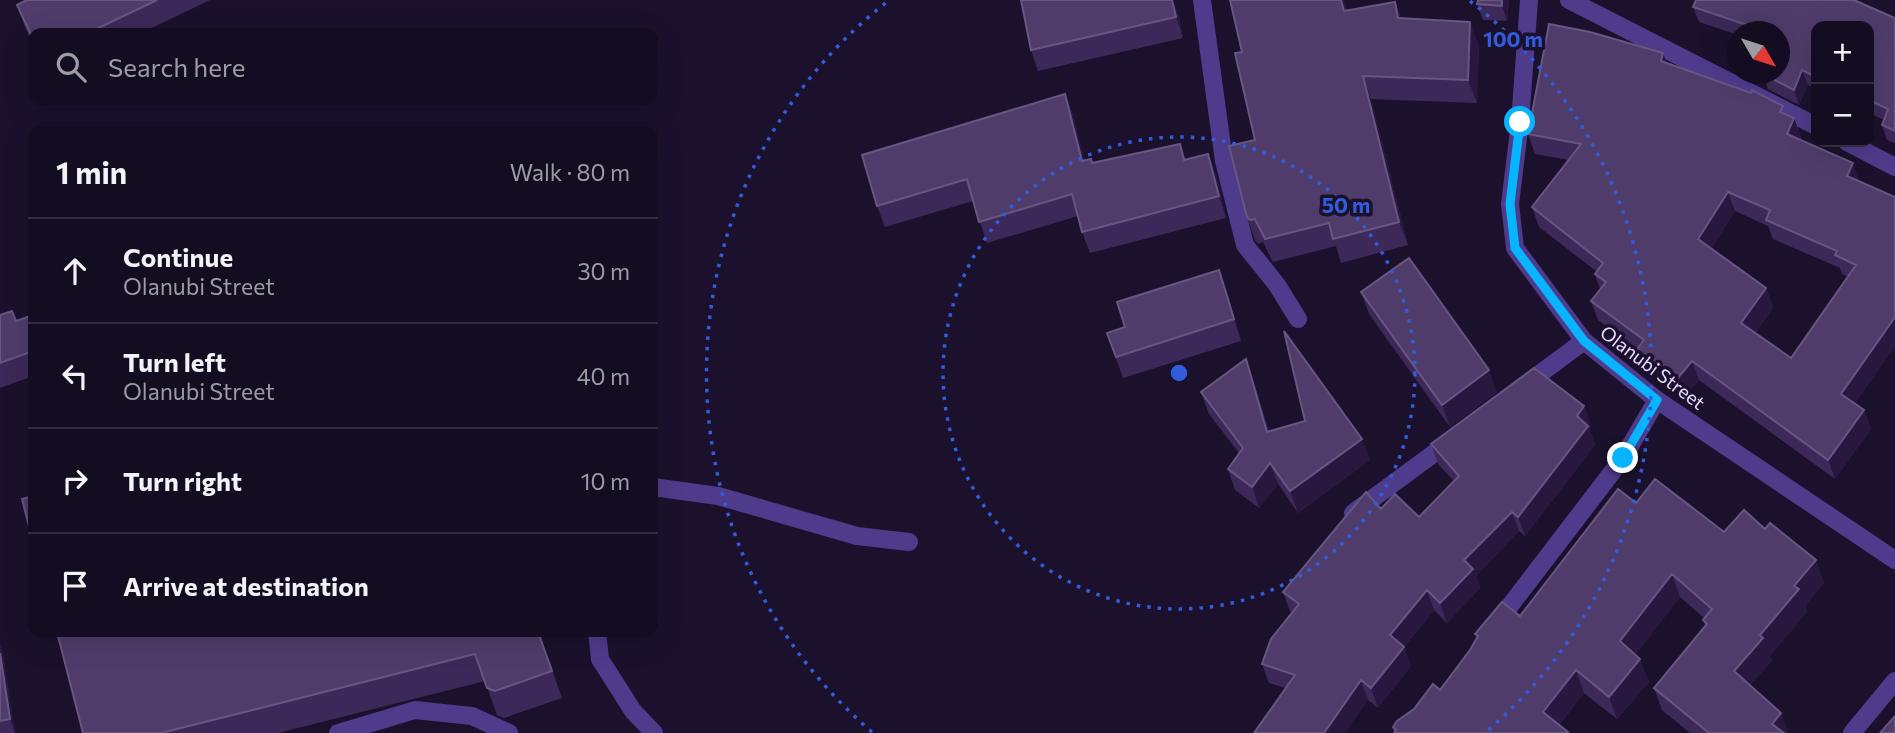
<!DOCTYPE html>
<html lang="en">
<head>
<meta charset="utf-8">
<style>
  :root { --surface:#140d21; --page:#1d162a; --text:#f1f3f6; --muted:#9d9ca5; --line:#332d3f }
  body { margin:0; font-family:Commissioner,sans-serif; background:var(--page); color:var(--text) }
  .controls { position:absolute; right:21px; top:21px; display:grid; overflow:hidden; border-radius:14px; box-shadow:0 7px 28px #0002 }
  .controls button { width:63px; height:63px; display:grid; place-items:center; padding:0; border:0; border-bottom:2px solid var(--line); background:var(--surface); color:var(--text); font:35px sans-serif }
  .compass { position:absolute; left:1727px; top:21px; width:63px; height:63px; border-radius:50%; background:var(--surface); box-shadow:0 7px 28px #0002; rotate:129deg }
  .stop { position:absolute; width:21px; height:21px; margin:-16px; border:5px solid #07b5ff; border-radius:50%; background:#fff }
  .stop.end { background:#07b5ff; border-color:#fff; box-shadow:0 2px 7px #0008 }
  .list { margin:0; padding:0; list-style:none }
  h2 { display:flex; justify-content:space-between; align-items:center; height:91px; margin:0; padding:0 28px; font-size:30px }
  h2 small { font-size:23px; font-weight:400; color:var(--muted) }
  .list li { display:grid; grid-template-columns:46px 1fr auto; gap:21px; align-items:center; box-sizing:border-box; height:105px; padding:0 28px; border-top:2px solid var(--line) }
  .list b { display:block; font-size:26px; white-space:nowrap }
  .list p { margin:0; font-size:23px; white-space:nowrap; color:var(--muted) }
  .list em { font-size:23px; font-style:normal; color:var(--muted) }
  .icon { flex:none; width:38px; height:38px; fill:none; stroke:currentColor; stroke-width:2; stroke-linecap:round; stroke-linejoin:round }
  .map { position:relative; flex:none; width:1895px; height:733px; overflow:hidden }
  .search { position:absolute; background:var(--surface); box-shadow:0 7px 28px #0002; left:28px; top:28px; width:630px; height:77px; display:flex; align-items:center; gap:18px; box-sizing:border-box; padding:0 24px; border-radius:14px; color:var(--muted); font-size:26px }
  .panel { position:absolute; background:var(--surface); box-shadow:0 7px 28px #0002; left:28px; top:126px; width:630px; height:511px; border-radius:14px }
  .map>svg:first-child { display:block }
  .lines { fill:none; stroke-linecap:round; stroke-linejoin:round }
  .street { stroke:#4e3b8b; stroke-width:18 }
  .wall { fill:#3d2959; fill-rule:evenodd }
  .shaded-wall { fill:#281840 }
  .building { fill:#4f3c6b; stroke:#675582; stroke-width:2; fill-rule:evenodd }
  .route { stroke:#07b5ff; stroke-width:9 }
  .ring { fill:none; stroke:#315cdc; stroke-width:3.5; stroke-dasharray:3.5 7 }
  .labels { text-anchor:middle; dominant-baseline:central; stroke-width:7; stroke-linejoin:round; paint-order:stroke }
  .street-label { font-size:19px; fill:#e7dbff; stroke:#1b112c }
  .centre { fill:#315cdc; stroke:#1b112c; stroke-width:3.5 }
  .ring-label { font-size:21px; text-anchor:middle; font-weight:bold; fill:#315cdc; stroke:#1b112c; stroke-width:7; stroke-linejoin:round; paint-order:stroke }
</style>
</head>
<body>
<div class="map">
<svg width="1895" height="733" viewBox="0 0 1895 733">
  <rect width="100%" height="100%" fill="#1b112c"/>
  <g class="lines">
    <path class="street" d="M1202,0L1224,161L1245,245L1277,285L1298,319
      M1529,0L1520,122L1510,204L1515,248L1584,341L1657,400L1895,560
      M1569,0L1816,126
      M1847,142L1895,167
      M1522,387L1584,341
      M653,487L718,496L857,536L909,542
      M1353,513L1452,440
      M1496,624L1623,458L1657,400
      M597,632L600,659L633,711L654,733
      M338,733L415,710L472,716L509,733
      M1852,733L1895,681"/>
  </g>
  <path class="wall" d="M27,0H210L141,33H33V44L25,27L17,5Z
    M1344,0L1347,10L1395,2L1401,18L1479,45L1477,103L1371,99L1408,245L1341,263L1336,246L1273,262L1263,242L1258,244L1255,240L1247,217L1255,140L1242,52Z
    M1509,0L1507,21L1483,20L1477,4Z
    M1693,7L1895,18V143L1887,140L1882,125L1884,120L1869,113V26H1816V89L1808,85L1799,105L1768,89L1763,74H1780V32H1738V35L1699,22Z
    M1178,13L1183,38L1038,71L1031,50Z
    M1667,63L1794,118L1801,137L1800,140L1859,181L1895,197V346L1855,403L1864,410L1871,429L1835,479L1699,380L1683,400L1644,368L1637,349L1598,320L1591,301L1600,289L1595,274L1596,271L1539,227L1532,207L1569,160L1535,154L1528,134ZM1735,211L1768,226L1773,239L1840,268L1842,274L1848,277L1791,358L1755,333L1773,308L1766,288L1711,249Z
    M1065,94L1073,115L1084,160L1092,163L1180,144L1186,160L1208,154L1216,175L1226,218L1090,253L1082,232L1078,216L987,243L973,201L885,227L877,206Z
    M329,100H369L330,102Z
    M1227,291L1241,341L1123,378L1107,333Z
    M1361,292L1497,392L1450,427L1369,314Z
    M0,315L16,321L33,315V376L0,388Z
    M1253,380L1269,431L1370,460L1298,513L1278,484L1259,508L1235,490L1228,469L1239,453L1209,414L1201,392Z
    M1584,406L1591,426L1589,428L1595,445L1525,536L1519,531L1476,576L1480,588L1447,623L1434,610L1404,647L1411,666L1378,708L1368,700L1285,688L1269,683L1262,664L1292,613L1290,611L1283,592L1381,509L1419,517L1454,481L1438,464L1431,444Z
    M1636,503L1724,532L1765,529L1816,560L1824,583L1805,606L1807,612L1770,656L1772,661L1750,685L1789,733H1690L1662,710L1654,688L1705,626L1703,620L1704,618L1680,597L1635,655L1649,682L1617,719L1584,693L1559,725L1568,733H1394L1393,727L1440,690L1470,650L1477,639L1475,634L1520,616Z
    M539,632L562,698L504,718L497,715L485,681L278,733H83Z
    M0,645L3,654L15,733H0Z"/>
  <path class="shaded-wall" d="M1172,0H1173L1178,13L1183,38L1176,17Z
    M1341,0H1344L1352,34L1344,11Z
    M1502,0H1509L1507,21L1502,6Z
    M1395,2L1403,25L1398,18Z
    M1470,22L1479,45L1477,103L1468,80Z
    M1663,53L1670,72L1661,61Z
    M1802,70L1808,85L1799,105L1794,90Z
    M1363,76L1371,99L1408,245L1399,222Z
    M1065,94L1073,115L1090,182L1082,161Z
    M1794,118L1801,137L1794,154L1787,134Z
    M1208,154L1216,175L1226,218L1219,196Z
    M1853,163L1860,183L1847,176Z
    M1728,192L1735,211L1705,259L1698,239Z
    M1219,270L1227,291L1241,341L1234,319Z
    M1766,288L1773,308L1748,342L1741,323Z
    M1895,317V346L1848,413L1841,394Z
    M1246,359L1253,380L1275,453L1267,432Z
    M1692,361L1699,380L1683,400L1676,380Z
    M1489,370L1497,392L1450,427L1442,405Z
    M1584,406L1591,426L1589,428L1595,445L1525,536L1518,517L1577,416Z
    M1864,410L1871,429L1835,479L1828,460Z
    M1362,439L1370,460L1298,513L1290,491Z
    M1270,463L1278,484L1259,508L1252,487Z
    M1512,512L1519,531L1476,576L1480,588L1447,623L1440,603L1464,560Z
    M1816,560L1824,583L1805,606L1807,612L1770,656L1772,661L1742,694L1734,671L1794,586Z
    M1672,574L1680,597L1628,664L1620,641Z
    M1427,590L1434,610L1397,655L1390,635Z
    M0,645L3,654L15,733L10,719L0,653Z
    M1404,647L1411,666L1378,708L1371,688Z
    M1640,659L1649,682L1617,719L1609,697Z
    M1576,670L1584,693L1552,733L1543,712Z
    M1361,680L1368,700L1345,733H1324Z
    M1781,713L1789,733H1776L1772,724Z"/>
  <path class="building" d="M27,0H157L88,33H33V39L17,5Z
    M1021,0H1172L1176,17L1031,50Z
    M1230,0H1341L1344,11L1395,2L1398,18L1470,22L1468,80L1363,76L1399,222L1333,239L1329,223L1265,239L1255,219L1250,220L1247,217L1229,146L1255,140L1235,53L1242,52Z
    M1478,0H1502V6L1477,4Z
    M1696,0H1854L1895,18V131L1882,125L1888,109L1869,100V26H1816V77L1802,70L1794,90L1763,74H1780V32H1768L1693,7Z
    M1549,24L1590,32L1663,53L1661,61L1751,93L1752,90L1783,106L1780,112L1794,118L1787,134L1853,163L1847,176L1895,197V317L1841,394L1864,410L1828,460L1692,361L1676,380L1637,349L1644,340L1591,301L1606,282L1595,274L1603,263L1532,207L1581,144L1528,134ZM1728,192L1770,210L1766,220L1837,251L1835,255L1856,265L1791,358L1741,323L1766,288L1698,239Z
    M1065,94L1082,161L1091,159L1092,163L1180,144L1184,160L1208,154L1219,196L1082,232L1072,194L979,222L967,179L877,206L862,155Z
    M1409,258L1489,370L1442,405L1361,292Z
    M1219,270L1234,319L1116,357L1107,333L1125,327L1117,302Z
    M12,311L16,321L33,315V351L0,363V315Z
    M1284,331L1362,439L1290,491L1270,463L1252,487L1228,469L1243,448L1201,392L1246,359L1267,432L1305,421Z
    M1534,368L1584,406L1577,416L1588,426L1518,517L1512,512L1464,560L1473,569L1440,603L1427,590L1390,635L1404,647L1371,688L1361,680L1324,733H1254L1295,675L1262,664L1271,639L1299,604L1283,592L1366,492L1381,509L1395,494L1419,517L1459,476L1431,444Z
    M1655,479L1724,532L1744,510L1765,529L1770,523L1816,560L1794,586L1799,589L1760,635L1763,638L1734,671L1781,713L1772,724L1784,733H1709L1654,688L1707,624L1703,620L1712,609L1672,574L1620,641L1640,659L1609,697L1576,670L1543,712L1568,732L1566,733H1394L1396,730L1393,727L1397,721L1414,709L1433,684L1440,690L1470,650L1478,636L1475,634L1502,602L1520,616L1618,489L1636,503Z
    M33,496V542L22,499Z
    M57,632H538L552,671L495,691L487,688L475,654L161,733H83Z
    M0,653L10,719L0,721Z
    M1895,716V733H1880Z"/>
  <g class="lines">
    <path class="route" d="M1520,122L1510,204L1515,248L1584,341L1657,400L1623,458"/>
  </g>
  <g class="ring">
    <circle cx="1179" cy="373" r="236"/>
    <path d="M872 732A472 472 0 0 1 888 1M1470 1A472 472 0 0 1 1486 732"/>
  </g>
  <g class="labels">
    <g class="street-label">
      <text transform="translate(1653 367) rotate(37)">Olanubi Street</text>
    </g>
  </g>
  <circle cx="1179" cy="373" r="10" class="centre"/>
  <g class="ring-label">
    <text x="1513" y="47">100 m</text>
    <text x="1346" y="213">50 m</text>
  </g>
</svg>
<div class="controls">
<button>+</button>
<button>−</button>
</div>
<svg class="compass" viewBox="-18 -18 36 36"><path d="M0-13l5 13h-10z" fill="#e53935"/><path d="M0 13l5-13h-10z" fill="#9d9ca5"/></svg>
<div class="stop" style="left:1520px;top:122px"></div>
<div class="stop end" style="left:1623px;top:458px"></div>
<div class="search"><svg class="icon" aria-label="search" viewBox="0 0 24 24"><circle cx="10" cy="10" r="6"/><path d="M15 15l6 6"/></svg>Search here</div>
<section class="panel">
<h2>1 min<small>Walk · 80 m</small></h2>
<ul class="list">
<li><svg class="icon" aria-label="ahead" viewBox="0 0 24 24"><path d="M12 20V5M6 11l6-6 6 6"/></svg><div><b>Continue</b><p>Olanubi Street</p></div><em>30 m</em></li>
<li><svg class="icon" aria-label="left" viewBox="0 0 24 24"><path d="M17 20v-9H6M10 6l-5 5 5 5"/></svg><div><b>Turn left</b><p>Olanubi Street</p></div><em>40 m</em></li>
<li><svg class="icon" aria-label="right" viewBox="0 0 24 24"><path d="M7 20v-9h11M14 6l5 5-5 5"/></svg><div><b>Turn right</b></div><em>10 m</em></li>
<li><svg class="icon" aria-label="arrive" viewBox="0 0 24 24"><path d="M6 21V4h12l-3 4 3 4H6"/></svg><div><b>Arrive at destination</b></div></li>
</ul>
</section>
</div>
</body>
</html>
